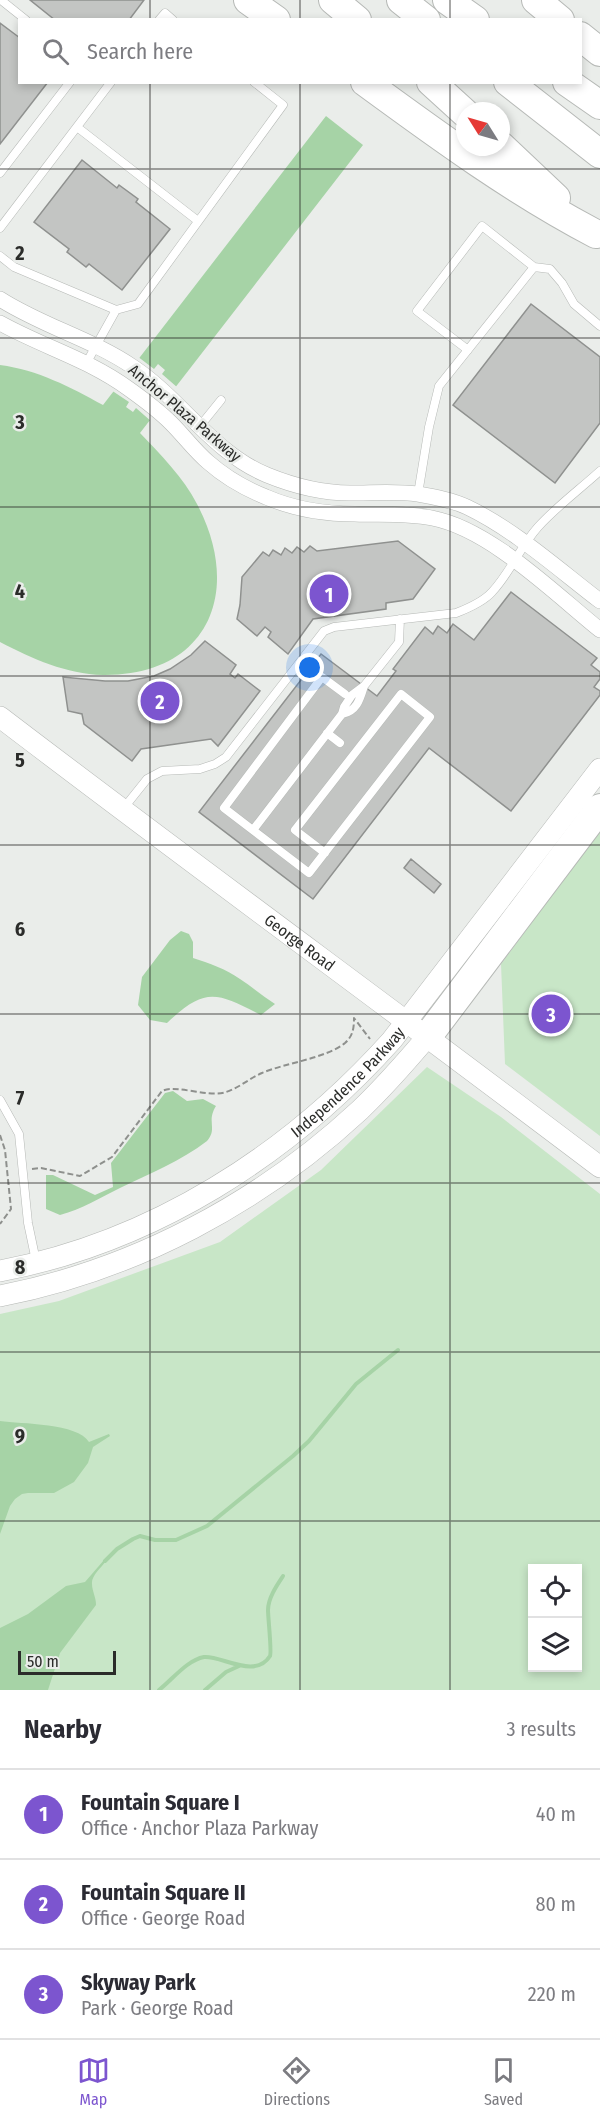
<!DOCTYPE html>
<html lang="en">
<head>
<meta charset="utf-8">
<style>
  :root { --surface:#fff; --page:#f2f2f3; --text:#2b2b33; --muted:#7c7c81; --line:#e1e1e2; --accent:#7c55cf }
  body { margin:0; font-family:"Fira Sans Condensed",sans-serif; background:var(--page); color:var(--text) }
  .controls { position:absolute; right:18px; bottom:18px; display:grid; overflow:hidden; border-radius:0px; box-shadow:0 3px 9px #0003 }
  .controls button { width:54px; height:54px; display:grid; place-items:center; padding:0; border:0; border-bottom:2px solid var(--line); background:var(--surface); color:var(--text); font:30px sans-serif }
  .compass { position:absolute; left:456px; top:102px; width:54px; height:54px; border-radius:50%; background:var(--surface); box-shadow:0 3px 9px #0003; rotate:307deg }
  .scale { position:absolute; left:18px; bottom:15px; width:98px; box-sizing:border-box; padding-left:6px; border:3px solid #2b2c2a; border-top:0; font-size:16px; line-height:21px; white-space:nowrap; color:#2b2c2a; -webkit-text-stroke:4px #eaedea; paint-order:stroke }
  .you { position:absolute; left:310px; top:668px; width:21px; height:21px; margin:-15px; border:4px solid #fff; border-radius:50%; background:#1a73e8; box-shadow:0 0 0 9px #1a73e833 }
  .badge { display:grid; place-items:center; width:39px; height:39px; border-radius:50%; background:var(--accent); color:#fff; font-size:20px; font-weight:700 }
  .pin { position:absolute; translate:-50% -50%; border:3px solid #fff; box-shadow:0 2px 6px #0006 }
  .list { margin:0; padding:0; list-style:none }
  h2 { display:flex; justify-content:space-between; align-items:center; height:78px; margin:0; padding:0 24px; font-size:26px }
  h2 small { font-size:20px; font-weight:400; color:var(--muted) }
  .list li { display:grid; grid-template-columns:39px 1fr auto; gap:18px; align-items:center; box-sizing:border-box; height:90px; padding:0 24px; border-top:2px solid var(--line) }
  .list b { display:block; font-size:22px; white-space:nowrap }
  .list p { margin:0; font-size:20px; white-space:nowrap; color:var(--muted) }
  .list em { font-size:20px; font-style:normal; color:var(--muted) }
  .icon { flex:none; width:33px; height:33px; fill:none; stroke:currentColor; stroke-width:2; stroke-linecap:round; stroke-linejoin:round }
  .map { position:relative; flex:none; width:600px; height:1690px; overflow:hidden }
  .search { position:absolute; background:var(--surface); box-shadow:0 3px 9px #0003; left:18px; right:18px; top:18px; height:66px; display:flex; align-items:center; gap:15px; box-sizing:border-box; padding:0 21px; border-radius:0px; color:var(--muted); font-size:22px }
  .sheet { height:348px; background:var(--surface) }
  nav { display:flex; justify-content:space-around; align-items:center; box-sizing:border-box; height:84px; border-top:2px solid var(--line); background:var(--surface); font-size:16px; color:var(--muted) }
  nav a { display:grid; justify-items:center; gap:3px }
  nav .on { color:var(--accent) }
  .map>svg:first-child { display:block }
  .green { fill:#c8e6c7; fill-rule:evenodd }
  .water { fill:#a6d3a6 }
  .pier { fill:#eaedea }
  .lines { fill:none; stroke-linecap:round; stroke-linejoin:round }
  .stream { stroke:#a6d3a6; stroke-width:4 }
  .building { fill:#c3c5c3; stroke:#8f918f; stroke-width:1.5 }
  .lane-casing { stroke:#b6b9b6; stroke-width:9 }
  .street-casing { stroke:#b6b9b6; stroke-width:16 }
  .secondary-casing { stroke:#b6b9b6; stroke-width:22 }
  .highway-casing { stroke:#b6b9b6; stroke-width:30 }
  .path { stroke:#8e908d; stroke-width:2; stroke-dasharray:6 3; stroke-linecap:butt }
  .lane { stroke:#fff; stroke-width:8 }
  .street { stroke:#fff; stroke-width:15 }
  .secondary { stroke:#fff; stroke-width:21 }
  .highway { stroke:#fff; stroke-width:28 }
  .grid { fill:none; stroke:#2b2c2a; stroke-width:1.5; stroke-opacity:0.55 }
  .labels { text-anchor:middle; dominant-baseline:central; stroke-width:5; stroke-linejoin:round; paint-order:stroke }
  .street-label { font-size:16px; fill:#2b2c2a; stroke:#eaedea }
  .grid-label { font-size:20px; text-anchor:middle; font-weight:bold; fill:#2b2c2a; stroke:#eaedea; stroke-width:5; stroke-linejoin:round; paint-order:stroke }
</style>
</head>
<body>
<div class="map">
<svg width="600" height="1690" viewBox="0 0 600 1690">
  <rect width="100%" height="100%" fill="#eaedea"/>
  <path class="green" d="M600,830V1136L505,1064L501,964Z
    M427,1067L501,1117L600,1194V1690H0V1314L59,1301L220,1242L321,1170ZM532,1568H578V1668H532Z"/>
  <path class="water" d="M326,116L363,145L140,433C161,455 183,477 197,504C243,591 209,676 103,675C66,674 33,659 0,642V365C38,370 70,387 103,405Z
    M181,931L189,934L193,942V958C209,963 226,969 240,979C252,987 263,996 275,1004L261,1015C217,993 206,986 167,1023L150,1020L138,1005L142,977L170,940Z
    M173,1091L187,1101L203,1099L216,1106C206,1122 218,1128 207,1141C181,1161 149,1174 120,1188C100,1198 82,1209 60,1215L46,1209V1175H53L95,1195L113,1187L111,1163L165,1093Z
    M0,1421C21,1424 78,1423 89,1442L109,1434L110,1436L93,1447L88,1463L74,1482L54,1493H28L22,1494L15,1499L10,1506L0,1534Z
    M104,1560L106,1561C101,1568 91,1576 92,1584C92,1591 96,1597 96,1605L60,1653L48,1690H0V1628L28,1614L66,1586L85,1582Z"/>
  <path class="pier" d="M137,356L154,369L158,364L165,370L162,374L178,388L152,422L136,408L133,412L126,407L129,402L111,390Z"/>
  <g class="lines">
    <path class="stream" d="M105,1561L117,1549L133,1539L140,1536L155,1540H176L207,1526L293,1456L309,1441L356,1384L398,1350
      M159,1690C172,1680 187,1660 204,1657C221,1655 255,1680 270,1656C272,1652 268,1618 268,1610C268,1598 277,1585 283,1576
      M205,1690L226,1672L239,1666"/>
  </g>
  <path class="building" d="M30,0H144L129,20H55Z
    M0,23L20,38V82H48L0,144Z
    M82,160L117,188L119,185L138,199L136,202L170,229L122,290L89,264L86,267L67,252L69,249L34,222Z
    M531,304L600,357V423L555,483L453,405Z
    M398,541L435,569L413,599L386,603V609L313,619L288,654L268,637L271,632L265,627L257,636L237,619L240,605L242,577L263,552L269,556L273,550L281,555L285,548L292,553L297,547L304,552L310,546L317,551Z
    M511,592L597,658L591,665L600,672V679L594,687L600,691V695L511,811L429,748L313,899L199,812L321,654L377,696L396,671L393,669L425,627L433,634L438,626L447,633L453,624L474,640Z
    M205,641L236,665L230,674L235,678L238,674L260,691L218,746L211,739L141,749L132,761L84,724L82,714L68,711L63,677L105,681H128L154,676L170,669L191,655Z
    M411,859L441,884L434,893L404,868Z"/>
  <g class="lines">
    <defs>
      <path id="lane" d="M1,0L26,20
        M159,20L165,13L173,20
        M77,127L198,221
        M0,173L70,82
        M0,228L111,82
        M0,256L14,267L116,310L87,362
        M116,310L138,304L283,105L254,82
        M468,350L417,311L482,226L534,267L550,269L562,283L574,304L600,326
        M200,426L221,400
        M418,494L429,427L439,386L534,267
        M342,714C357,711 360,699 364,686
        M327,733L340,743
        M123,809L147,779L162,771L200,769L215,764L226,757L324,631L334,627L456,613C469,608 483,602 492,592C510,573 520,547 538,527C556,507 579,490 600,471
        M253,830L342,714L344,707L352,695L364,686L399,642L400,619
        M325,853L295,830L401,694L430,717L309,873L224,808L322,677L345,694
        M0,1100L19,1134L28,1223L36,1261"/>
      <path id="street" d="M0,299C42,326 92,339 133,367C181,399 213,453 267,475C294,486 321,493 350,493C373,493 396,491 418,494C435,497 452,500 467,507C515,530 558,569 600,601
        M0,323C43,347 88,359 129,389C143,399 158,410 171,423C184,436 195,451 208,462C225,477 246,489 266,497C294,509 325,514 355,514C381,515 406,513 432,518C490,529 554,593 600,630"/>
      <g id="secondary">
        <path id="s1" d="M0,717C199,869 401,1016 600,1167"/>
        <path id="s2" d="M0,1271C153,1242 289,1155 392,1040L600,769"/>
        <path d="M0,1296C134,1270 260,1203 360,1110C384,1087 406,1062 428,1036"/>
      </g>
      <path id="highway" d="M248,0L276,20
        M333,0L357,20
        M401,0L426,20
        M447,0L475,20
        M536,0L560,20
        M580,36L600,52
        M365,82C440,137 514,191 596,234
        M431,82L465,113
        M508,82L600,154
        M567,82L600,105
        M501,146L556,198
        M428,1036L600,808"/>
    </defs>
    <use href="#lane" class="lane-casing"/>
    <use href="#street" class="street-casing"/>
    <use href="#secondary" class="secondary-casing"/>
    <use href="#highway" class="highway-casing"/>
    <path class="path" d="M0,1135L5,1150L11,1209L0,1224
      M32,1169L41,1168L80,1176L112,1157L162,1091C176,1084 208,1098 226,1092C239,1088 250,1078 262,1073C285,1063 327,1058 345,1043C353,1036 354,1028 354,1018L370,1039"/>
    <use href="#lane" class="lane"/>
    <use href="#street" class="street"/>
    <use href="#secondary" class="secondary"/>
    <use href="#highway" class="highway"/>
  </g>
  <path class="grid" d="M150,0V20M300,0V20M450,0V20M150,82V1690M300,82V1690M450,82V1690M0,169H600M0,338H600M0,507H600M0,676H600M0,845H600M0,1014H600M0,1183H600M0,1352H600M0,1521H600"/>
  <g class="labels">
    <g class="street-label">
      <text transform="translate(185 413) rotate(40)">Anchor Plaza Parkway</text>
      <text stroke="none"><textPath href="#s1" startOffset="375">George Road</textPath></text>
      <text stroke="none"><textPath href="#s2" startOffset="402">Independence Parkway</textPath></text>
    </g>
  </g>
  <g class="grid-label">
    <text x="20" y="260">2</text>
    <text x="20" y="429">3</text>
    <text x="20" y="598">4</text>
    <text x="20" y="767">5</text>
    <text x="20" y="936">6</text>
    <text x="20" y="1105">7</text>
    <text x="20" y="1274">8</text>
    <text x="20" y="1443">9</text>
  </g>
</svg>
<div class="controls">
<button><svg class="icon" aria-label="locate" viewBox="0 0 24 24"><circle cx="12" cy="12" r="6"/><path d="M12 2v4M12 18v4M2 12h4M18 12h4"/></svg></button>
<button><svg class="icon" aria-label="layers" viewBox="0 0 24 24"><path d="M12 4l9 5-9 5-9-5zM3 14l9 5 9-5"/></svg></button>
</div>
<svg class="compass" viewBox="-18 -18 36 36"><path d="M0-13l5 13h-10z" fill="#e53935"/><path d="M0 13l5-13h-10z" fill="#7c7c81"/></svg>
<div class="scale">50 m</div>
<div class="you"></div>
<div class="pin badge" style="left:329px;top:594px">1</div>
<div class="pin badge" style="left:160px;top:701px">2</div>
<div class="pin badge" style="left:551px;top:1014px">3</div>
<div class="search"><svg class="icon" aria-label="search" viewBox="0 0 24 24"><circle cx="10" cy="10" r="6"/><path d="M15 15l6 6"/></svg>Search here</div>
</div>
<section class="sheet">
<h2>Nearby<small>3 results</small></h2>
<ul class="list">
<li><span class="badge">1</span><div><b>Fountain Square I</b><p>Office · Anchor Plaza Parkway</p></div><em>40 m</em></li>
<li><span class="badge">2</span><div><b>Fountain Square II</b><p>Office · George Road</p></div><em>80 m</em></li>
<li><span class="badge">3</span><div><b>Skyway Park</b><p>Park · George Road</p></div><em>220 m</em></li>
</ul>
</section>
<nav>
<a class="on"><svg class="icon" aria-label="map" viewBox="0 0 24 24"><path d="M3 6l6-2 6 2 6-2v14l-6 2-6-2-6 2zM9 4v14M15 6v14"/></svg>Map</a>
<a><svg class="icon" aria-label="directions" viewBox="0 0 24 24"><path d="M12 3l9 9-9 9-9-9zM9 14v-3h6M13 9l2 2-2 2"/></svg>Directions</a>
<a><svg class="icon" aria-label="saved" viewBox="0 0 24 24"><path d="M7 4h10v16l-5-4-5 4z"/></svg>Saved</a>
</nav>
</body>
</html>
